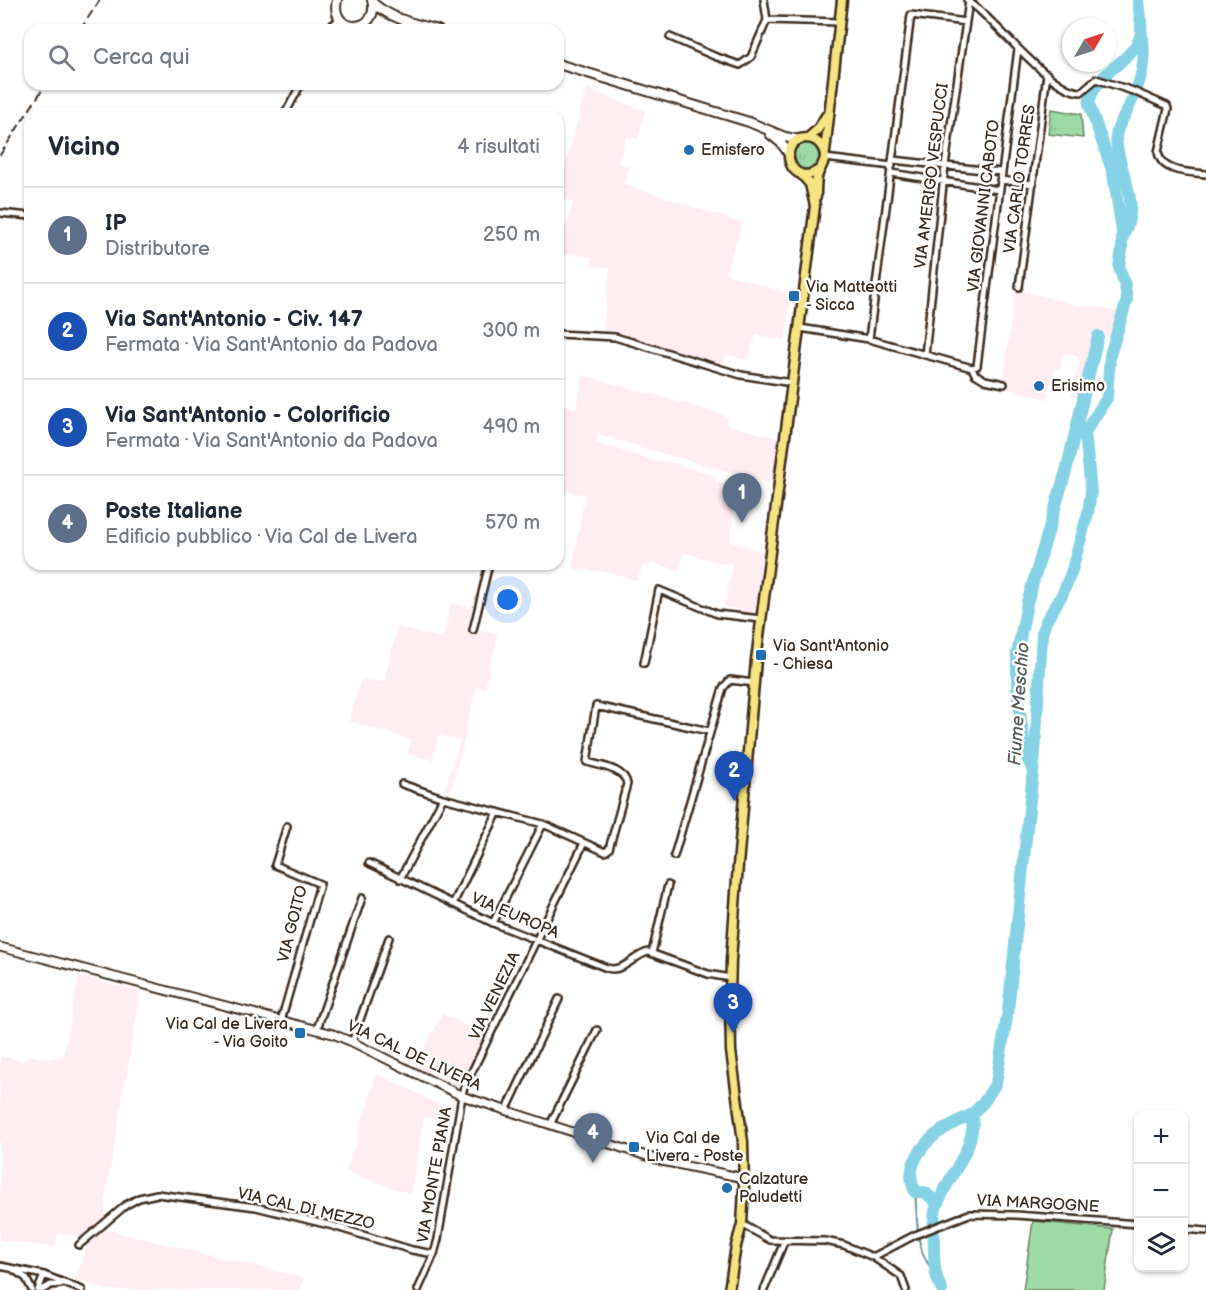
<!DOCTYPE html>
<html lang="it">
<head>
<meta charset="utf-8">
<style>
  :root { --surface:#fff; --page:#f6f6f7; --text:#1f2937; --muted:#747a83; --line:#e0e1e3; --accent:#7c3aed }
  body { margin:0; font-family:"Balsamiq Sans",sans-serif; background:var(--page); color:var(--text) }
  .controls { position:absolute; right:18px; bottom:18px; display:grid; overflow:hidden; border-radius:12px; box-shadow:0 2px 4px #0004 }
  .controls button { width:54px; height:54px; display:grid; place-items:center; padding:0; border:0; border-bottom:2px solid var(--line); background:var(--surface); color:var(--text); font:30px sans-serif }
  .compass { position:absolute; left:1062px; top:18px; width:54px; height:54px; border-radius:50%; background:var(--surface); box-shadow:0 2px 4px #0004; rotate:51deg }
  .you { position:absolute; left:508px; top:600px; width:21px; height:21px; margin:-15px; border:4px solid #fff; border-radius:50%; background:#1a73e8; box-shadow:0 0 0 9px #1a73e833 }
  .badge { display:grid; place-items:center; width:39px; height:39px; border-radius:50%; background:var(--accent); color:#fff; font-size:20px; font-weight:700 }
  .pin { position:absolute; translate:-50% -50px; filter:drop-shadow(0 2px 3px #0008) }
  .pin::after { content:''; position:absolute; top:32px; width:21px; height:18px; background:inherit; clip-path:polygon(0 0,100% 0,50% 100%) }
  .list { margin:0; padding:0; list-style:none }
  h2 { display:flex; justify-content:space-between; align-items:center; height:78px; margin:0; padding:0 24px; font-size:26px }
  h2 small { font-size:20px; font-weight:400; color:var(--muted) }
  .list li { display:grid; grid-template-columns:39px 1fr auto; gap:18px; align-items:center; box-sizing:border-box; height:96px; padding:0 24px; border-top:2px solid var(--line) }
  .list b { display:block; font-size:22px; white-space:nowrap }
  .list p { margin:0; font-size:20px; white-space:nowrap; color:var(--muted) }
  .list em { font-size:20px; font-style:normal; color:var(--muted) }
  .icon { flex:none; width:33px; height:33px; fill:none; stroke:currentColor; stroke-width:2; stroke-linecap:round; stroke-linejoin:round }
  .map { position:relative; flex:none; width:1206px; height:1290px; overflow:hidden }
  .search { position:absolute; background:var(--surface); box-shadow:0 2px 4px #0004; left:24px; top:24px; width:540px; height:66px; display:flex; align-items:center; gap:15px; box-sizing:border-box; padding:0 21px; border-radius:18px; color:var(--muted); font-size:22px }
  .panel { position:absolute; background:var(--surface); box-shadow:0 2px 4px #0004; left:24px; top:108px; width:540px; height:462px; border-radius:18px }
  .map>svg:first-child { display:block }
  .built { fill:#ffedf2 }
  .grass { fill:url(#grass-tufts); stroke:#6c8260; stroke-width:1.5 }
  .pitch { fill:#9cdba3; stroke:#6c8260; stroke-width:1.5 }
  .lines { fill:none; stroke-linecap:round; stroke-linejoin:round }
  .stream { stroke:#678e95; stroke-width:2 }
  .river { stroke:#85d1e5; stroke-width:12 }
  .minor-casing { stroke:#3b2a1e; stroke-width:10 }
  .tertiary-casing { stroke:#3b2a1e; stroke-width:11 }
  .secondary-casing { stroke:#3b2a1e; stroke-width:12 }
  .primary-casing { stroke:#3b2a1e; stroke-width:13 }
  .minor { stroke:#fff; stroke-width:5 }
  .tertiary { stroke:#fff; stroke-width:7 }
  .secondary { stroke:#fff; stroke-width:8 }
  .primary { stroke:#f6e381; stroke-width:8 }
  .rail { stroke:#3b2a1e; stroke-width:2; stroke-dasharray:9 4.5; stroke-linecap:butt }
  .poi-dot { fill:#1f6fb2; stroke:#fff; stroke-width:2 }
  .labels { text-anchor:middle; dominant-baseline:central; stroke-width:5; stroke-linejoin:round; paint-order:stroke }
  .poi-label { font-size:16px; fill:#3b2a1e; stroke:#fff; text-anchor:start }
  .street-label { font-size:16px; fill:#3b2a1e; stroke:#fff }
  .water-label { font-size:18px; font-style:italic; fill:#515c5a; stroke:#fff }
</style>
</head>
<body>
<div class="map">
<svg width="1206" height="1290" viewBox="0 0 1206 1290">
  <defs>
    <pattern id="grass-tufts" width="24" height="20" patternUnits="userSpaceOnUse" patternTransform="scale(1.5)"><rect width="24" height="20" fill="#9cdba3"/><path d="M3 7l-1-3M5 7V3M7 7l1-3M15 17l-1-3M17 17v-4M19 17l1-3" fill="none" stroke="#87bc8c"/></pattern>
  </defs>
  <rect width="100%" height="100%" fill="#fff"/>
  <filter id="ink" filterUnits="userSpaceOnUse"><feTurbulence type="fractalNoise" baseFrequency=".0167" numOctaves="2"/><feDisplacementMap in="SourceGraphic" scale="12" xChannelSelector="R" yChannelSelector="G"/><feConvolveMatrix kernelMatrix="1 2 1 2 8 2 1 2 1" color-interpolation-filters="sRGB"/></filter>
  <g filter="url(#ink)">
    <path class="built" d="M586,88L645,111L638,139L626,137L618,163L629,167L624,184L742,223L726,271L729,275L791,294L785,340L777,338V340L756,334L748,360L726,355L722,367L603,330L610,267L591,266L592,257L558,253L559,239L563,240L573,202L558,197V195Z
      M1015,289L1080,306H1093L1119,312L1110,337L1094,332L1079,397L1070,395L1079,365V357L1064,353L1060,369L1055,368L1047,399L1002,388Z
      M583,375L712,411L728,417L726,425L779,438L772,484L598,435L596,443L652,460L670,462L717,476L716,482L730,485L732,480L738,482L730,541L764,552L754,617L737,616L738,609L724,607L733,565L730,563L729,565L684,553L679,570L651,563L649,567H642L637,581L611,573L572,569L585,495L558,489V403L576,408Z
      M451,603L476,609L471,627L498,634L485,688L476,687L464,741L450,793L444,792L460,740L439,735L432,760L408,754L411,740L349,721L361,679L384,682L397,627L443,638Z
      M79,976L141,992L106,1194L105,1218L84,1237L58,1233L55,1248L0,1240V1056L24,1061L28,1055L50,1059L63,1056Z
      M442,1014L488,1036L465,1082L459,1087L415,1066Z
      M377,1073L442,1106L435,1119L424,1117L411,1194L346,1172Z
      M101,1228L304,1278L300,1290H107L75,1279L86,1248L82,1245Z"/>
    <path class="grass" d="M1051,109L1081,114L1083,138L1048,134Z
      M793 156a14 14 0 1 1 28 0a14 14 0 1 1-28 0Z"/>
    <path class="pitch" d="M1033,1221L1113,1229L1104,1290H1023Z"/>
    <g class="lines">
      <path class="stream" d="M915,1192C918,1217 914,1256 936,1272"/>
      <path class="river" d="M1123,237C1138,202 1127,190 1119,156C1118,151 1116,144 1116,138C1116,127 1123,119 1128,109C1141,83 1147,61 1142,33
        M1033,770L1026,756L1017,689V654L1027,603L1066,471L1098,336
        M938,1204L925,1192H915C911,1183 910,1174 913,1165C924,1136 947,1127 972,1114
        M942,1290C935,1277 934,1264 934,1249C934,1236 932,1220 936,1208C946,1178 978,1147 972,1114L984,1102L996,1083L1008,1011L1035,752L1042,634L1046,621L1062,595L1071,573L1088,513L1091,492L1085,432L1107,398L1110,355L1127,300L1125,285L1119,267L1122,250V231L1113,173L1089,104C1094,72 1132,62 1140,37C1144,25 1138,12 1138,0"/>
      <defs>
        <path id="minor" d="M764,0L767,20L839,22
          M967,0C994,18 1050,92 1081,92L1096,79L1133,91L1167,106L1168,109L1158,152C1161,173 1190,172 1206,174
          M326,30L340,19
          M670,37L714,56L740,65L751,57L767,20
          M285,114L301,84
          M825,158L892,166
          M893,160L1001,172
          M891,173L999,190
          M1000,180L1033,184
          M0,213L30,216
          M1019,287L1047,74
          M800,328L869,339L972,368L977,366L1018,49
          M558,334L615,337L741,375L792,383
          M869,339L911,15L966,22
          M925,355L945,166L969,1
          M972,368L975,374L985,380L1004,384
          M473,630L489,564
          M644,663L659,590L717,614L761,619
          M402,784L443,798L543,824L605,852L609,849L627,784C625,769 601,766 587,762L596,706L709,731
          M674,856L723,688L730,680L754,683
          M369,863L493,923L607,968C623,973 633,956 648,952L708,974L730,978
          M400,879L443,798
          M453,904L498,812
          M493,923L543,824
          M652,953L668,885
          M281,1021L320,884L275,865L287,826
          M317,1029L362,898
          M352,1042L389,938
          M506,1111L559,999
          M550,1125L597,1030
          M742,1224L770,1240L825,1241L844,1245L873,1257L915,1235L969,1214L1016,1215L1138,1224
          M1184,1229L1206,1231
          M79,1245L126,1205L139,1198L157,1194L256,1207L333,1226L412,1250L434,1254
          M873,1257L901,1276L906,1290
          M0,1266L44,1275L82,1290
          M14,1270L26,1278L32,1290
          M38,1290L44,1275
          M42,1290L51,1285L61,1284
          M418,1290L434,1254L438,1239L463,1090L584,843
          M764,1290L784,1242"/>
        <path id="tertiary" d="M0,947L333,1034L352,1042L462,1096L662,1161L744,1178"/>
        <path id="secondary" d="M337,0C329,35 381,34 372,0
          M373,3C391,19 416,24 438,30
          M558,64L749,122L785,137L800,140
          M770,134L781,143L789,154"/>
        <path id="primary" d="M808,138L818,129L826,116
          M825,152L842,0
          M816,197C816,191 816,184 817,178C819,166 830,160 822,147C819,142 813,138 806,138C775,139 790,192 820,169
          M729,1290L736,1246L742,1224L744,1188L743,1142L731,1051L730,997L731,960L738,865L756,660L815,206L810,184L801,174"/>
      </defs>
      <use href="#minor" class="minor-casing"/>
      <use href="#tertiary" class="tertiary-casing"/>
      <use href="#secondary" class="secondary-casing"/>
      <use href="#primary" class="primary-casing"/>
      <use href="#minor" class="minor"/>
      <use href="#tertiary" class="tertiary"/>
      <use href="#secondary" class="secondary"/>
      <use href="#primary" class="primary"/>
      <path class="rail" d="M80,30L100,0
        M0,155L46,84"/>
    </g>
  </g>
  <g class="poi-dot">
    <circle cx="689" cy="150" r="6"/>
    <rect x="788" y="290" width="12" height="12" rx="3"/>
    <circle cx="1039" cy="386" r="6"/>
    <rect x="755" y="649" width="12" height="12" rx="3"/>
    <rect x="294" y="1027" width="12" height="12" rx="3"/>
    <rect x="628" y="1141" width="12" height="12" rx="3"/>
    <circle cx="727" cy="1188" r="6"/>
  </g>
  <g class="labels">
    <g class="poi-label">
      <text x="701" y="150">Emisfero</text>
      <text x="806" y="287">Via Matteotti<tspan x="806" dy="18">- Sicca</tspan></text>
      <text x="1051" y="386">Erisimo</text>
      <text x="773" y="646">Via Sant'Antonio<tspan x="773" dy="18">- Chiesa</tspan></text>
      <text x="288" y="1024" text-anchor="end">Via Cal de Livera<tspan x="288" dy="18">- Via Goito</tspan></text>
      <text x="646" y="1138">Via Cal de<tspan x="646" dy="18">Livera - Poste</tspan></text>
      <text x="739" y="1179">Calzature<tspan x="739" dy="18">Paludetti</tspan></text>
    </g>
    <g class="street-label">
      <text transform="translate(932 176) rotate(-83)">VIA AMERIGO VESPUCCI</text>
      <text transform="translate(1020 179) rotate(-82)">VIA CARLO TORRES</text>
      <text transform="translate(984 206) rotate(-83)">VIA GIOVANNI CABOTO</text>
      <text transform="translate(515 916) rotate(23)">VIA EUROPA</text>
      <text transform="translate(293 924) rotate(-76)">VIA GOITO</text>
      <text transform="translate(495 996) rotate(-64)">VIA VENEZIA</text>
      <text transform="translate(414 1056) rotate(25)">VIA CAL DE LIVERA</text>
      <text transform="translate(435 1175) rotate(-80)">VIA MONTE PIANA</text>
      <text transform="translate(1038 1204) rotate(3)">VIA MARGOGNE</text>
      <text transform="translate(306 1209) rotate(13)">VIA CAL DI MEZZO</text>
    </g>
    <g class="water-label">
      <text transform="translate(1019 704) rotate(-86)">Fiume Meschio</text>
    </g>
  </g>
</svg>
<div class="controls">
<button>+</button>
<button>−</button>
<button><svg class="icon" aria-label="layers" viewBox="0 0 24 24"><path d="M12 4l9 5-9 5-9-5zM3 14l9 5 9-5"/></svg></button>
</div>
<svg class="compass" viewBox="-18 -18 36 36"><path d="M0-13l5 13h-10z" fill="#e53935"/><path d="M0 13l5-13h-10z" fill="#747a83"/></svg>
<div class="you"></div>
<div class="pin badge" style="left:742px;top:523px;background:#5c6f8a">1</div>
<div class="pin badge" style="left:734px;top:801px;background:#1a4fb4">2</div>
<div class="pin badge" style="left:733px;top:1033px;background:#1a4fb4">3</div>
<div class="pin badge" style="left:593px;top:1163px;background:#5c6f8a">4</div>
<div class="search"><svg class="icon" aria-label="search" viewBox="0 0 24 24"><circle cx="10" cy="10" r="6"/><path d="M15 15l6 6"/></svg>Cerca qui</div>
<section class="panel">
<h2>Vicino<small>4 risultati</small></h2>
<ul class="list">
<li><span class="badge" style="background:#5c6f8a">1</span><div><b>IP</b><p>Distributore</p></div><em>250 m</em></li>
<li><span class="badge" style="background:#1a4fb4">2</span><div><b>Via Sant'Antonio - Civ. 147</b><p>Fermata · Via Sant'Antonio da Padova</p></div><em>300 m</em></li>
<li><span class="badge" style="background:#1a4fb4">3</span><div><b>Via Sant'Antonio - Colorificio</b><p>Fermata · Via Sant'Antonio da Padova</p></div><em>490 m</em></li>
<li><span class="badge" style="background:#5c6f8a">4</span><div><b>Poste Italiane</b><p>Edificio pubblico · Via Cal de Livera</p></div><em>570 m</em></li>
</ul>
</section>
</div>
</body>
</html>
